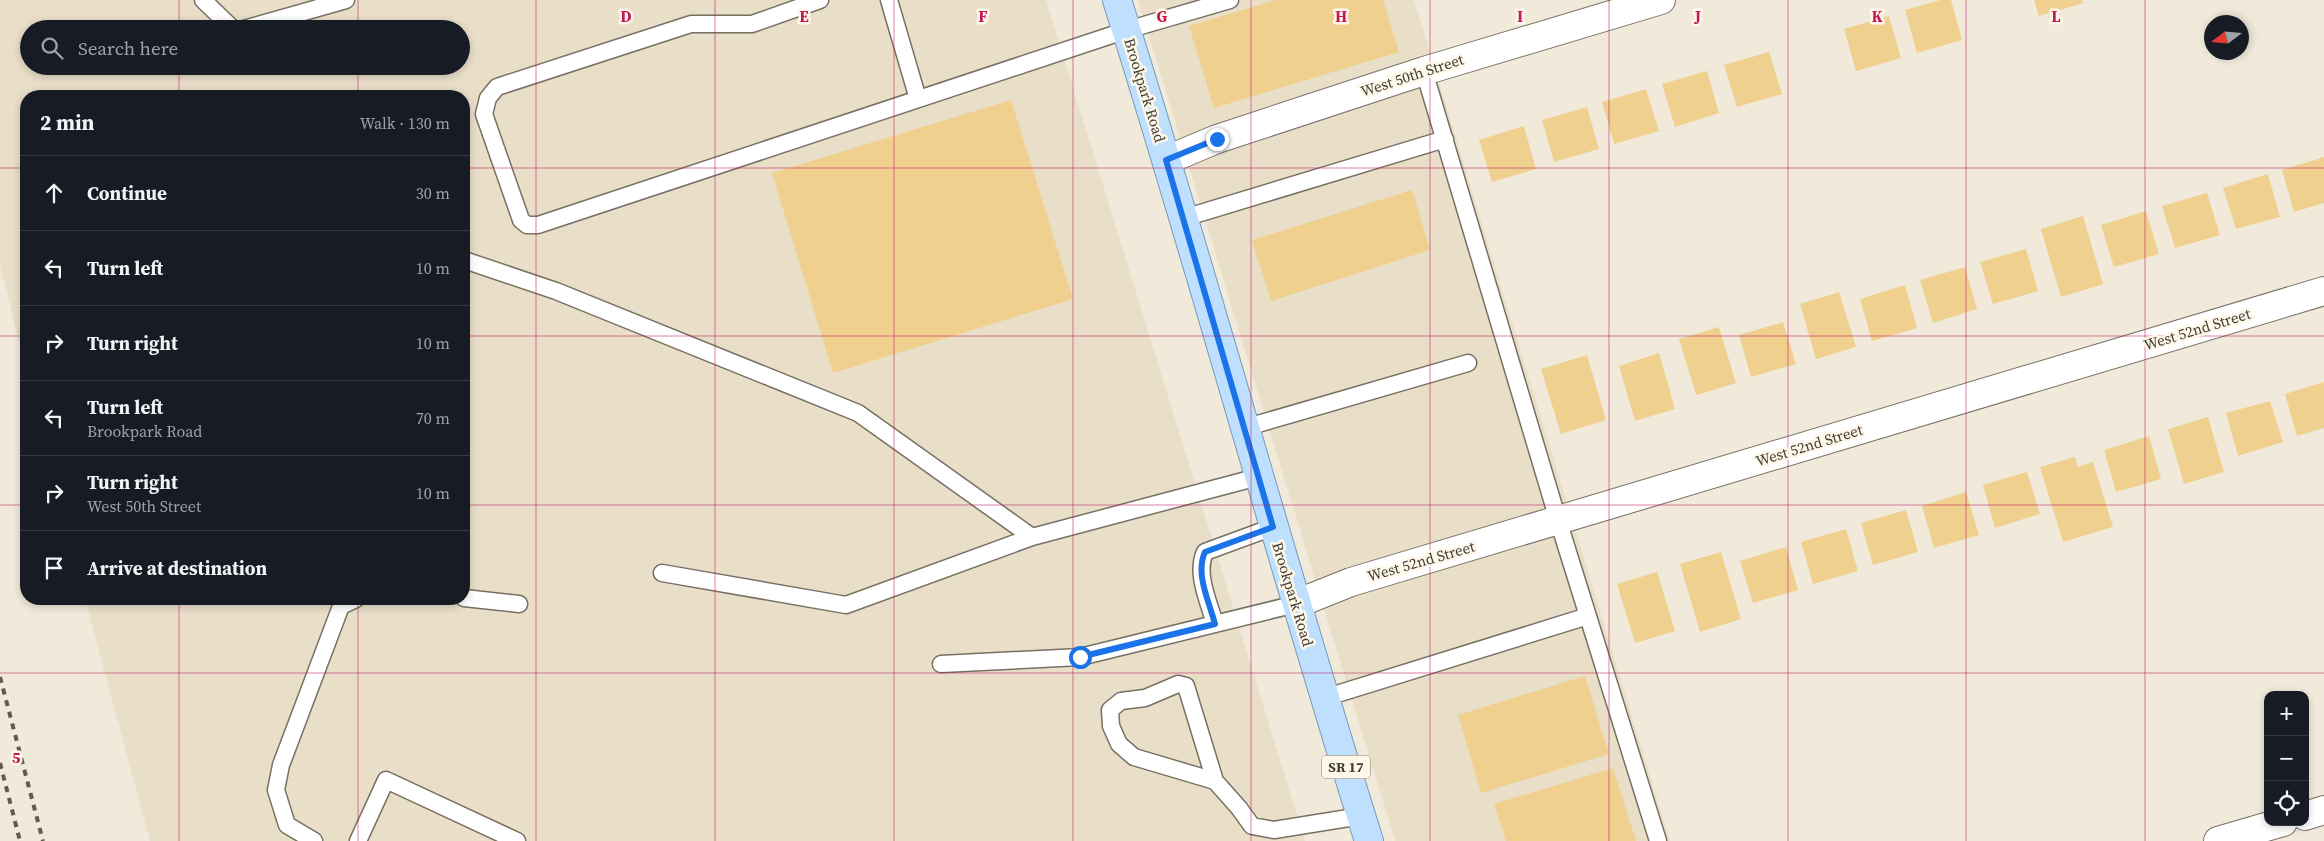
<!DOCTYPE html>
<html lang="en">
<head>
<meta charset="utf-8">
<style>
  :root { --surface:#171b24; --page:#20242c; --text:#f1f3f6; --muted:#9ea1a6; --line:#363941 }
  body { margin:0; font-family:"Source Serif 4",serif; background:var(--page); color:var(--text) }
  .controls { position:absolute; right:15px; bottom:15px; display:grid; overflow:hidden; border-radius:10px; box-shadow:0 2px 8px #0003 }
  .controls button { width:45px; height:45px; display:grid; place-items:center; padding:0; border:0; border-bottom:1px solid var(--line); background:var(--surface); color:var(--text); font:25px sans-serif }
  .compass { position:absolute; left:2204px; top:15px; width:45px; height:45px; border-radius:50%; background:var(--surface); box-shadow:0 2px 8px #0003; rotate:254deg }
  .stop { position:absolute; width:15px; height:15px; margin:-11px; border:4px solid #1a73e8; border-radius:50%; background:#fff }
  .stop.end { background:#1a73e8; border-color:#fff; box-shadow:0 1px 5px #0008 }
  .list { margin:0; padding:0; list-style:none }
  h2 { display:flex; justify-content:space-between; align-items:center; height:65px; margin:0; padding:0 20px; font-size:21px }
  h2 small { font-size:16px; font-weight:400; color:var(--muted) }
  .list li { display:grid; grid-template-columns:32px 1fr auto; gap:15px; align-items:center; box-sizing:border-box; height:75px; padding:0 20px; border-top:1px solid var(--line) }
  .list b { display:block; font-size:19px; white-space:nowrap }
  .list p { margin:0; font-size:16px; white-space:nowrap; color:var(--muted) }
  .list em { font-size:16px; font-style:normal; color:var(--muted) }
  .icon { flex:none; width:28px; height:28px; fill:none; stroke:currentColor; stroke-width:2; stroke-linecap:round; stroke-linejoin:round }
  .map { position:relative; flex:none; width:2324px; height:841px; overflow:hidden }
  .search { position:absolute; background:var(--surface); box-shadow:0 2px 8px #0003; left:20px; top:20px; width:450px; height:55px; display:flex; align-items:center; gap:12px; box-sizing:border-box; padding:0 18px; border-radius:28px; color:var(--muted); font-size:19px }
  .panel { position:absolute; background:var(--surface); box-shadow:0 2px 8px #0003; left:20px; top:90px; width:450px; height:515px; border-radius:20px }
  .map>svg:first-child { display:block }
  .built { fill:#e9dec8; fill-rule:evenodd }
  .building { fill:#efd08f }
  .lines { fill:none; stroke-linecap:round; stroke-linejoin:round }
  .lane-casing { stroke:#777063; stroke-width:19 }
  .street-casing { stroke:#777063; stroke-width:30 }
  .secondary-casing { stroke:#777063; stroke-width:30 }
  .primary-casing { stroke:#759ab8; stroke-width:30 }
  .lane { stroke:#fff; stroke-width:16 }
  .street { stroke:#fff; stroke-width:28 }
  .secondary { stroke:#fff; stroke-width:28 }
  .primary { stroke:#bee0fe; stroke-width:28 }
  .rail { stroke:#5e5b54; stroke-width:4; stroke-dasharray:6 6; stroke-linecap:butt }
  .route { stroke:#1a73e8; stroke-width:6 }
  .grid { fill:none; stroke:#c2185b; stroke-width:1; stroke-opacity:0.55 }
  .labels { text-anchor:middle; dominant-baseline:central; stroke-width:5; stroke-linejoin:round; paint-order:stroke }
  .shield { fill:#fff7e8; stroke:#79756c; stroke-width:1 }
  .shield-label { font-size:14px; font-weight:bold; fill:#3f3d37 }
  .street-label { font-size:15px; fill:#3f3d37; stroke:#fff7e8 }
  .grid-label { font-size:16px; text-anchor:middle; font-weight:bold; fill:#c2185b; stroke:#fff7e8; stroke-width:5; stroke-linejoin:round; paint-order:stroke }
</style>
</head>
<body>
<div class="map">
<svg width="2324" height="841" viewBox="0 0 2324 841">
  <rect width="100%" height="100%" fill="#f1eadb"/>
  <path class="built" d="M0,0H1046L1305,841H150L85,599H464V96H26V369L0,266ZM29,29H461V66H29Z
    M1138,0H1414L1670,841H1395Z"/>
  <path class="building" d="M1276,0H1383L1399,52L1214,108L1189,26Z
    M1940,0H1951L1962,40L1917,53L1905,10Z
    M2034,0H2082L2083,3L2039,16Z
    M1889,16L1901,58L1856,71L1844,29Z
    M1769,52L1782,94L1737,107L1724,65Z
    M1707,71L1719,113L1675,127L1662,84Z
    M1646,89L1659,131L1614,144L1602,102Z
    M1011,100L1073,299L833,373L772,173Z
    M1587,107L1599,149L1554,162L1542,120Z
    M1524,126L1536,169L1492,182L1479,140Z
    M2324,157V203L2294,212L2282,170Z
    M2268,174L2280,217L2236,229L2223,188Z
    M1412,190L1430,250L1271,301L1252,240Z
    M2207,193L2220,235L2175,248L2162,206Z
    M2146,211L2159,254L2114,267L2101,225Z
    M2083,216L2103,284L2061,297L2041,229Z
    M2026,249L2038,291L1993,304L1980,262Z
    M1965,267L1977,309L1933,323L1920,280Z
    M1905,285L1917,328L1872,341L1860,299Z
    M1839,292L1856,347L1816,359L1800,304Z
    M1783,322L1796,364L1751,377L1739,335Z
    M1719,327L1736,383L1696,395L1679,339Z
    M1659,353L1675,409L1635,421L1619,366Z
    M1587,355L1606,420L1561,434L1541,369Z
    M2324,382V428L2297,436L2285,394Z
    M2270,401L2283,442L2238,456L2226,413Z
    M2208,417L2224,472L2184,484L2168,429Z
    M2149,436L2161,479L2116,492L2104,450Z
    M2075,457L2078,467L2093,462L2113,527L2063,542L2040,467Z
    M2027,472L2040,514L1995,528L1983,485Z
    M1966,492L1979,535L1934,548L1922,506Z
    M1906,510L1918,552L1873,565L1861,523Z
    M1846,529L1858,571L1813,584L1801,542Z
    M1786,547L1798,590L1753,603L1740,561Z
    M1721,552L1741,619L1700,632L1680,564Z
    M1657,572L1675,631L1635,643L1617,584Z
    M1585,676L1609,754L1481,793L1458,715Z
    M1613,768L1636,841H1506L1494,804Z"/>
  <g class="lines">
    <defs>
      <path id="lane" d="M203,0L233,29
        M820,0L752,24H691L497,87L488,98L484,114L521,220L527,225H538L1127,30L1230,0
        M889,0L918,99
        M244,29L346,0
        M1424,71L1558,520L1658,841
        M1184,218L1445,139
        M464,260L556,291L858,413L1032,537
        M1244,428L1468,363
        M662,573L846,605L1032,537L1258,477
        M464,598L519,604
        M1215,624C1209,602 1195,574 1205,552L1273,527
        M941,664L1080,657L1296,604
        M1324,698L1588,616
        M1215,781L1186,686L1178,684L1145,698L1121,701L1110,710L1111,726L1119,744L1134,757L1215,781L1239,808L1252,826L1274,830L1361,816
        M314,841L287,825L276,790L281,765L341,606L356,599
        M358,841L386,780L517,841"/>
      <path id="street" d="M1167,160L1217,139L1424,71L1661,0
        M1296,604L1351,582L2324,291"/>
      <path id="secondary" d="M2305,816L2324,810
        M2218,841L2283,822"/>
      <path id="primary" d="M1117,0C1205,279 1281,562 1369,841"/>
    </defs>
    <use href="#lane" class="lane-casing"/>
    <use href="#street" class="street-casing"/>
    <use href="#secondary" class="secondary-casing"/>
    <use href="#primary" class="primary-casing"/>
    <use href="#lane" class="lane"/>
    <use href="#street" class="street"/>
    <use href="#secondary" class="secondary"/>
    <use href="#primary" class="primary"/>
    <path class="rail" d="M0,677L43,841
      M0,763L20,841"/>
  </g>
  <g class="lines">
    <path class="route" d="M1080,657L1215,624C1209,601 1195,574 1205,552L1273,527L1166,160L1217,139"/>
  </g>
  <path class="grid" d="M179,0V29M358,0V29M536,0V841M715,0V841M894,0V841M1073,0V841M1251,0V841M1430,0V841M1609,0V841M1788,0V841M1966,0V841M2145,0V841M179,66V96M358,66V96M0,168H26M464,168H2324M0,336H26M464,336H2324M0,505H26M464,505H2324M179,599V841M358,599V841M0,673H2324"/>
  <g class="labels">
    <rect class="shield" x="1322" y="755.5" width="48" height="23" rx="4"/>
    <g class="shield-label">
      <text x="1346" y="767">SR 17</text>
    </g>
    <g class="street-label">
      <text transform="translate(1412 75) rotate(-18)">West 50th Street</text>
      <text transform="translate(1145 90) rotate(73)">Brookpark Road</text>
      <text transform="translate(2197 329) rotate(-17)">West 52nd Street</text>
      <text transform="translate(1809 445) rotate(-17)">West 52nd Street</text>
      <text transform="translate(1421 561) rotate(-16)">West 52nd Street</text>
      <text transform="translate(1293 594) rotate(73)">Brookpark Road</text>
    </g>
  </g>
  <g class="grid-label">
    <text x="626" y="22">D</text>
    <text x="804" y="22">E</text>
    <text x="983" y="22">F</text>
    <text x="1162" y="22">G</text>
    <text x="1341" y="22">H</text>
    <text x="1520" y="22">I</text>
    <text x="1698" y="22">J</text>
    <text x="1877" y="22">K</text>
    <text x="2056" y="22">L</text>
    <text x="16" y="763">5</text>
  </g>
</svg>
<div class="controls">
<button>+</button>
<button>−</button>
<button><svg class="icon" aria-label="locate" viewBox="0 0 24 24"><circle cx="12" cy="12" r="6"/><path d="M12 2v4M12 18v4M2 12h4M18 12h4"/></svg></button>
</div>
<svg class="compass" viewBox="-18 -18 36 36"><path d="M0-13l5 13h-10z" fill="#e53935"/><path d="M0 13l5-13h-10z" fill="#9ea1a6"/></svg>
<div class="stop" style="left:1080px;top:657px"></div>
<div class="stop end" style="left:1217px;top:139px"></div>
<div class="search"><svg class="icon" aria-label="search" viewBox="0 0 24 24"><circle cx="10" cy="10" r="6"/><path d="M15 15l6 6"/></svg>Search here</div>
<section class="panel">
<h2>2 min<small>Walk · 130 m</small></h2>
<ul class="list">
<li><svg class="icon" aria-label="ahead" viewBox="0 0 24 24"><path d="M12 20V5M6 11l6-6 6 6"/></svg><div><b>Continue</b></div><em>30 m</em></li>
<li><svg class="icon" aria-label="left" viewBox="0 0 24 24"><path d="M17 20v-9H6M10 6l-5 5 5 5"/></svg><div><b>Turn left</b></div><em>10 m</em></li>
<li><svg class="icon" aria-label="right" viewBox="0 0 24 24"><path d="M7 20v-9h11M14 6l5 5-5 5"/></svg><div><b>Turn right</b></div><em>10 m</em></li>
<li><svg class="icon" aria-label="left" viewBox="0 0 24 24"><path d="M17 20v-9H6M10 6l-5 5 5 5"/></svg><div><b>Turn left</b><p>Brookpark Road</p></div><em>70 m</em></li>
<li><svg class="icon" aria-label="right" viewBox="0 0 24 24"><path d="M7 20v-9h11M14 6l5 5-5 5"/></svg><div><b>Turn right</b><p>West 50th Street</p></div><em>10 m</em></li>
<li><svg class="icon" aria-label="arrive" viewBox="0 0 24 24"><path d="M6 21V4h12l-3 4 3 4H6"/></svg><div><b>Arrive at destination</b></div></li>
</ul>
</section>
</div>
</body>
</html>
